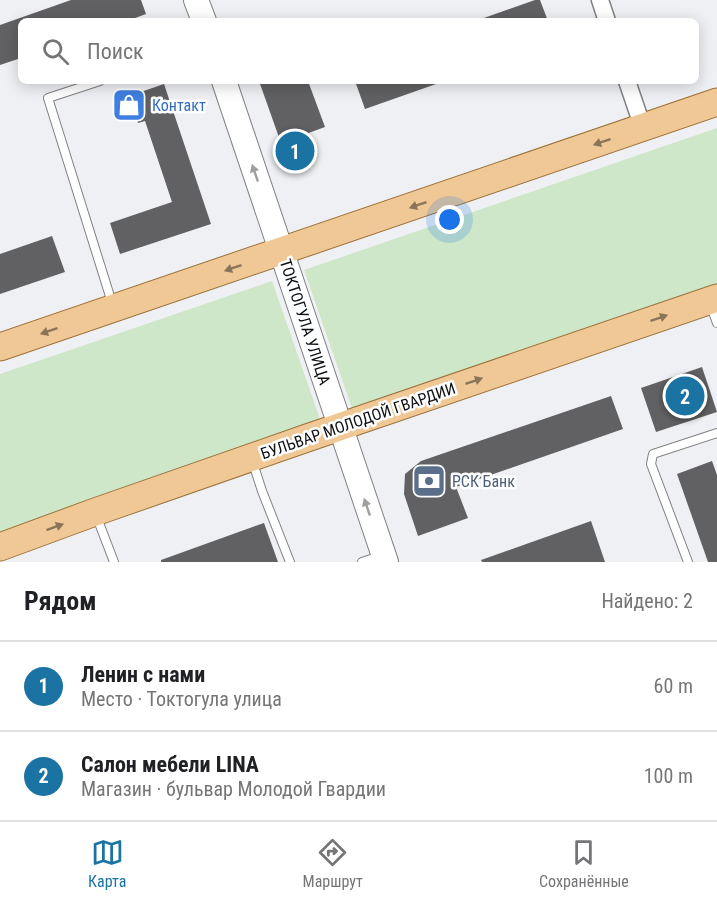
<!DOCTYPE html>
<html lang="ru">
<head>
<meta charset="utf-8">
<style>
  :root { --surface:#fff; --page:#f6f6f6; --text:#202124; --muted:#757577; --line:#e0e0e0; --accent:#1a73a2 }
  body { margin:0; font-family:"Roboto Condensed",sans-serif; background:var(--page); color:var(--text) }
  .you { position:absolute; left:450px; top:220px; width:21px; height:21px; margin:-15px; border:4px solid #fff; border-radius:50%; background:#1a73e8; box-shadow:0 0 0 9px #1a73e833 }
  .badge { display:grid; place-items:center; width:39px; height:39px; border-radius:50%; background:var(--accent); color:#fff; font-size:20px; font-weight:700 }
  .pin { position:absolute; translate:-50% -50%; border:3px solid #fff; box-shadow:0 2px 6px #0006 }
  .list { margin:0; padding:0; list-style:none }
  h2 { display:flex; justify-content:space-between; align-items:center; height:78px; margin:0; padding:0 24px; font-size:26px }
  h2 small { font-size:20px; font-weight:400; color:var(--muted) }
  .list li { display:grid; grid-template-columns:39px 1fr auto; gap:18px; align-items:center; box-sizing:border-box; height:90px; padding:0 24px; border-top:2px solid var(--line) }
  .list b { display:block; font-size:22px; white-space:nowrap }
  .list p { margin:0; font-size:20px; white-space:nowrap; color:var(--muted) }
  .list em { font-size:20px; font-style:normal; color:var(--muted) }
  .icon { flex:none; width:33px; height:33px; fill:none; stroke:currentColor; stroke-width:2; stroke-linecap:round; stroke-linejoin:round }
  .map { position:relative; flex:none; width:717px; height:562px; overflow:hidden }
  .search { position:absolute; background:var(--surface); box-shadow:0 3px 15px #0003; left:18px; right:18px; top:18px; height:66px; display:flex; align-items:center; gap:15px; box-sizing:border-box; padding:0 21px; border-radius:9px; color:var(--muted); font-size:22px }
  .sheet { height:258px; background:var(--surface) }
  nav { display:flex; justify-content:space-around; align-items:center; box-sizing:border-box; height:84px; border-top:2px solid var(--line); background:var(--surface); font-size:16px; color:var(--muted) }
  nav a { display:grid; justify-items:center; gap:3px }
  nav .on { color:var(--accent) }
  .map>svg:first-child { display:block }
  .green { fill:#cee7c9 }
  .building { fill:#616163 }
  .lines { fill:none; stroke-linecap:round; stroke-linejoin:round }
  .lane-casing { stroke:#808183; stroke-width:10 }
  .street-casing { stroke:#808183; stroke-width:19 }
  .secondary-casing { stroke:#808183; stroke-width:26 }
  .primary-casing { stroke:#9b7038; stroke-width:29 }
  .lane { stroke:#fff; stroke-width:8 }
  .street { stroke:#fff; stroke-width:16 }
  .secondary { stroke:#fff; stroke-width:24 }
  .primary { stroke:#f0c895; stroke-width:27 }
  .oneway { fill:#8b7559 }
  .oneway2 { fill:#9f9f9f }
  .labels { text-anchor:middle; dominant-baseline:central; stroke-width:5; stroke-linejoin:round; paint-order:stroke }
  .shop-label { font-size:16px; fill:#366cbe; stroke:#fdfeff; text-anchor:start }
  .street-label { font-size:16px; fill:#0f0f10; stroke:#fdfeff }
  .service-label { font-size:16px; fill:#4e5e75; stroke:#fdfeff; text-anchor:start }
</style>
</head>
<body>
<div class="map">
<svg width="717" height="562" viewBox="0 0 717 562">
  <rect width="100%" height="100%" fill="#eff0f3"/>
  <path class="green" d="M717,128V289L354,414L304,270Z
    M272,281L322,425L0,535V374Z"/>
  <path class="building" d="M71,0H141L146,14L127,21H21V58L0,65V25Z
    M535,0H540L548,21H482L481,19Z
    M259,81H308L325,127L281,143Z
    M355,81H439V83L365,109Z
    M164,84L211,224L120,254L110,223L172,202L145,121L138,123L129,96Z
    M52,236L65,272L0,294V254Z
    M702,367L717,412L656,432L641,388Z
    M611,396L623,429L456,487L468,518L418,536L404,494L405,474L421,461Z
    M712,461L717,475V562H708L677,474Z
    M591,521L605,562H482L481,560Z
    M264,523L278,562H161V560Z"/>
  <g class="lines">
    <defs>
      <path id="lane" d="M100,81L48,98L113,306
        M710,304L717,323
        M252,460L262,491L290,562
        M96,515L114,562
        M362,562L383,555
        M688,562L651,464L653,454L717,433"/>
      <path id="street" d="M600,0L607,21
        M627,81L643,128"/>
      <path id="secondary" d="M196,0L204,21
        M224,81L386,562"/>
      <path id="primary" d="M0,347L717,102
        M0,547L95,512L307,438L717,298"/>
    </defs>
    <use href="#lane" class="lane-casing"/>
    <use href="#street" class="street-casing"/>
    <use href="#secondary" class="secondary-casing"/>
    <use href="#primary" class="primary-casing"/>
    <use href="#lane" class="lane"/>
    <use href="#street" class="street"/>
    <use href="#secondary" class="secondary"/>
    <use href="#primary" class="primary"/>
  </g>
  <defs><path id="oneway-solid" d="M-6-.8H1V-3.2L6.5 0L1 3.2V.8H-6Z" transform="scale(1.5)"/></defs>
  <g class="oneway">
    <use href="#oneway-solid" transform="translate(602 142) rotate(161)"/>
    <use href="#oneway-solid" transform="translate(418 205) rotate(161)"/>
    <use href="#oneway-solid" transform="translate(233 268) rotate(161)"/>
    <use href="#oneway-solid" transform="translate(659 318) rotate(-19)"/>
    <use href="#oneway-solid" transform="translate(49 331) rotate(161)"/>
    <use href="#oneway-solid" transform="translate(474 381) rotate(-19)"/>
    <use href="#oneway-solid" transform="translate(55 527) rotate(-20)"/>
  </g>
  <g class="oneway2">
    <use href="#oneway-solid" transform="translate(255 173) rotate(-109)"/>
    <use href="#oneway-solid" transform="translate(367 507) rotate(-109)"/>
  </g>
  <defs>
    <symbol id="shop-square" viewBox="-11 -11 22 22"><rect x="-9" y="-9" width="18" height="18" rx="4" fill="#3f7fe0" stroke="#fdfeff"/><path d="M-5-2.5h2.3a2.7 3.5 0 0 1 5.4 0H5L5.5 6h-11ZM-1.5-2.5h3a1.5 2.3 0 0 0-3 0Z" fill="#fff"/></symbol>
    <symbol id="bank-square" viewBox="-11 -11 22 22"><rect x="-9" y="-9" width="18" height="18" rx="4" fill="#5c6f8a" stroke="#fdfeff"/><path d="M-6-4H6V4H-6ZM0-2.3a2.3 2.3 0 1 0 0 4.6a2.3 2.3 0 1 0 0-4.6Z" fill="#fff"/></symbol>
  </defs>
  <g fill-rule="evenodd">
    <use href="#shop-square" x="110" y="86" width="38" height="38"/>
    <use href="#bank-square" x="410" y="462" width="38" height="38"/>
  </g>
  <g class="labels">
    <g class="shop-label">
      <text x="152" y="105">Контакт</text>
    </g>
    <g class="street-label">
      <text transform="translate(305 322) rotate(72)">ТОКТОГУЛА УЛИЦА</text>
      <text transform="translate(358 421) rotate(-19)">БУЛЬВАР МОЛОДОЙ ГВАРДИИ</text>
    </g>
    <g class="service-label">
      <text x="452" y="481">РСК Банк</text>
    </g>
  </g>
</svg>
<div class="you"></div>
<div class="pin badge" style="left:295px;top:151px">1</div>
<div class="pin badge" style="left:685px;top:396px">2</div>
<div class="search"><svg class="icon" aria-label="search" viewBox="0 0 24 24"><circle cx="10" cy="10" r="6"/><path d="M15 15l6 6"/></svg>Поиск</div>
</div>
<section class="sheet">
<h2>Рядом<small>Найдено: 2</small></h2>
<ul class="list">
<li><span class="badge">1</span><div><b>Ленин с нами</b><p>Место · Токтогула улица</p></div><em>60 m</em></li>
<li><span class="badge">2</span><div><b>Салон мебели LINA</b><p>Магазин · бульвар Молодой Гвардии</p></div><em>100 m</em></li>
</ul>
</section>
<nav>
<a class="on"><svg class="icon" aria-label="map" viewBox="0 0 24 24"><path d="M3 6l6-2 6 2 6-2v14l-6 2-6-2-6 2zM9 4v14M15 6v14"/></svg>Карта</a>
<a><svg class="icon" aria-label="directions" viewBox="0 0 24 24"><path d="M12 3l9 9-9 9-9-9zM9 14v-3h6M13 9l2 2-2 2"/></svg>Маршрут</a>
<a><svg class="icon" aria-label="saved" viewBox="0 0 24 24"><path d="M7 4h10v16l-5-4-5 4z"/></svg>Сохранённые</a>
</nav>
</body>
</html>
